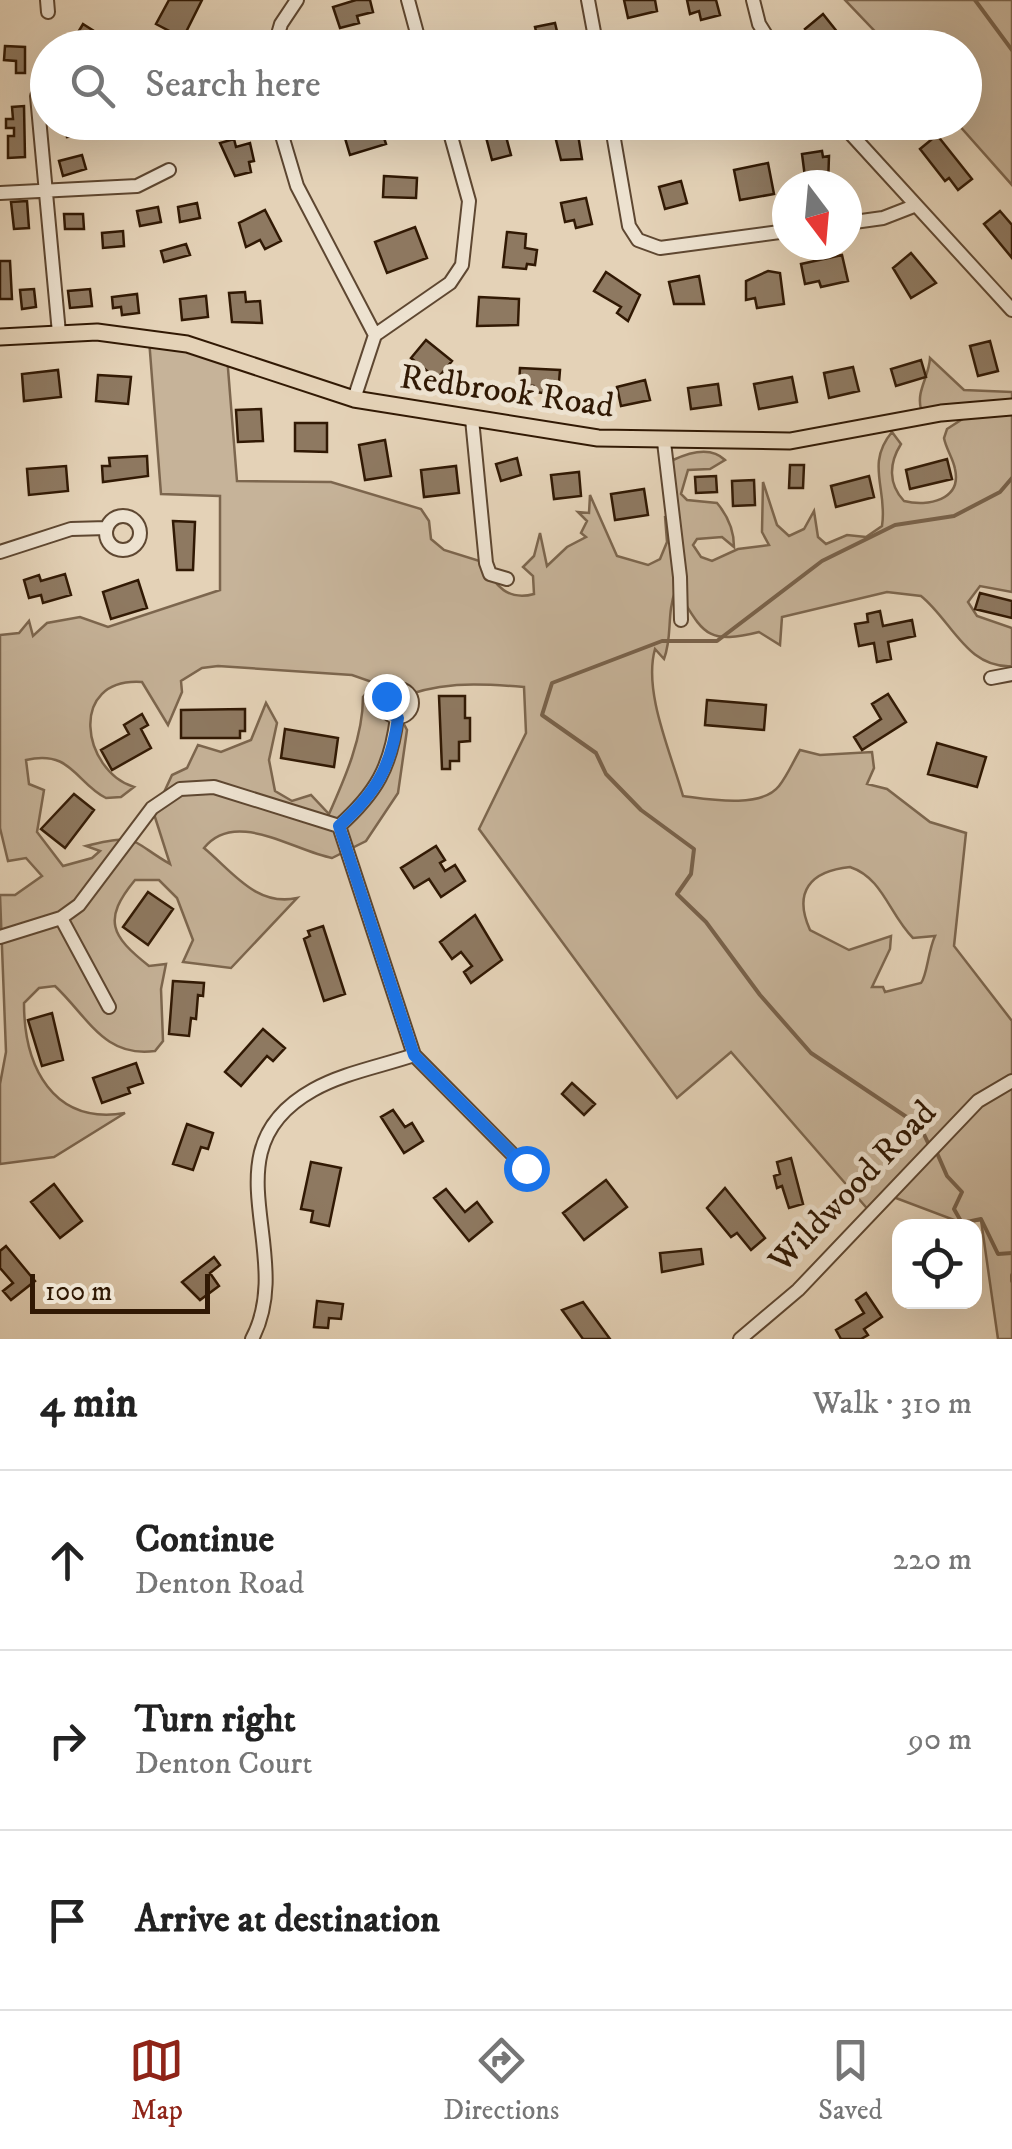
<!DOCTYPE html>
<html lang="en">
<head>
<meta charset="utf-8">
<style>
  :root { --surface:#fff; --page:#f6f6f6; --text:#222; --muted:#767676; --line:#e0e0e0; --accent:#8f2418 }
  body { margin:0; font-family:"IM FELL DW Pica",serif; background:var(--page); color:var(--text) }
  .controls { position:absolute; right:30px; bottom:30px; display:grid; overflow:hidden; border-radius:20px; box-shadow:0 10px 40px #0002 }
  .controls button { width:90px; height:90px; display:grid; place-items:center; padding:0; border:0; border-bottom:2px solid var(--line); background:var(--surface); color:var(--text); font:50px sans-serif }
  .compass { position:absolute; left:772px; top:170px; width:90px; height:90px; border-radius:50%; background:var(--surface); box-shadow:0 10px 40px #0002; rotate:164deg }
  .scale { position:absolute; left:30px; bottom:25px; width:180px; box-sizing:border-box; padding-left:10px; border:5px solid #311904; border-top:0; font-size:28px; line-height:35px; white-space:nowrap; color:#311904; -webkit-text-stroke:8px #ede2d0; paint-order:stroke }
  .stop { position:absolute; width:30px; height:30px; margin:-22px; border:8px solid #1a73e8; border-radius:50%; background:#fff }
  .stop.end { background:#1a73e8; border-color:#fff; box-shadow:0 2px 10px #0008 }
  .list { margin:0; padding:0; list-style:none }
  h2 { display:flex; justify-content:space-between; align-items:center; height:130px; margin:0; padding:0 40px; font-size:42px }
  h2 small { font-size:32px; font-weight:400; color:var(--muted) }
  .list li { display:grid; grid-template-columns:65px 1fr auto; gap:30px; align-items:center; box-sizing:border-box; height:180px; padding:0 40px; border-top:2px solid var(--line) }
  .list b { display:block; font-size:38px; white-space:nowrap }
  .list p { margin:0; font-size:32px; white-space:nowrap; color:var(--muted) }
  .list em { font-size:32px; font-style:normal; color:var(--muted) }
  .icon { flex:none; width:55px; height:55px; fill:none; stroke:currentColor; stroke-width:2; stroke-linecap:round; stroke-linejoin:round }
  .map { position:relative; flex:none; width:1012px; height:1339px; overflow:hidden }
  .search { position:absolute; background:var(--surface); box-shadow:0 10px 40px #0002; left:30px; right:30px; top:30px; height:110px; display:flex; align-items:center; gap:25px; box-sizing:border-box; padding:0 35px; border-radius:55px; color:var(--muted); font-size:38px }
  .sheet { height:670px; background:var(--surface) }
  nav { display:flex; justify-content:space-around; align-items:center; box-sizing:border-box; height:140px; border-top:2px solid var(--line); background:var(--surface); font-size:28px; color:var(--muted) }
  nav a { display:grid; justify-items:center; gap:5px }
  nav .on { color:var(--accent) }
  .map>svg:first-child { display:block }
  .green { fill:#c6b399; stroke:#7c664e; stroke-width:2.5; fill-rule:evenodd }
  .lines { fill:none; stroke-linecap:round; stroke-linejoin:round }
  .stream { stroke:#78624b; stroke-width:4 }
  .building { fill:#8e7961; stroke:#311904; stroke-width:2.5 }
  .minor-casing { stroke:#5e4731; stroke-width:16 }
  .major-casing { stroke:#311904; stroke-width:19 }
  .minor { stroke:#ede2d0; stroke-width:12 }
  .major { stroke:#e4d2b7; stroke-width:15 }
  .route { stroke:#1a73e8; stroke-width:12 }
  .labels { text-anchor:middle; dominant-baseline:central; stroke-width:10; stroke-linejoin:round; paint-order:stroke }
  .street-label { font-size:35px; fill:#311904; stroke:#ede2d0 }
</style>
</head>
<body>
<div class="map">
<svg width="1012" height="1339" viewBox="0 0 1012 1339">
  <rect width="100%" height="100%" fill="#e4d2b7"/>
  <filter id="stains"><feTurbulence type="fractalNoise" baseFrequency=".002" numOctaves="4"/><feColorMatrix values="0 0 0 0 .2 0 0 0 0 .09 0 0 0 0 .02 0 0 0 .5 -.17"/></filter>
  <radialGradient id="worn" r=".72"><stop offset=".6" stop-color="#630" stop-opacity="0"/><stop offset="1" stop-color="#630" stop-opacity=".3"/></radialGradient>
  <path class="green" d="M845,0H1012V185L957,123L964,122V48L890,47Z
    M149,339L227,356L237,481L331,482L421,509L429,521L431,539L444,550L486,563C493,587 510,601 534,594L533,576L523,567L534,556L540,533L547,566L567,547L586,537L581,533L587,521L578,512L589,513L590,495L617,556L648,565L660,559L667,542L665,516L672,543L682,547L670,487L673,460C690,452 711,446 725,460L710,469L688,470L681,494L687,500L717,503C728,516 734,529 734,547L722,537L697,539L693,545L701,557L712,561L738,549L769,545L762,532L763,482L777,525L789,536L804,529L814,511L818,537L826,544L847,535L866,537L882,526C888,490 865,464 892,432L901,444C889,463 888,484 904,501C928,507 962,500 955,469C953,458 946,449 944,438L947,429L964,418L921,409C916,391 929,377 930,358L964,390L1012,392V592L980,586L968,602L977,616L1012,628V666C967,669 952,621 921,596L887,592L782,617L780,645L759,632C704,646 703,631 676,589C666,614 673,635 664,659L655,649C643,692 671,753 683,796C707,799 761,809 779,786C787,776 793,762 800,750L820,755L872,752L874,768L867,784L887,789L930,822L966,833L954,946L1012,1021V1339H998L981,1220L962,1223L888,1195L871,1213L731,1052L677,1098L479,829L526,733L524,687C477,683 436,681 392,701L407,730L398,793L366,841L332,858C292,850 235,809 204,848C232,871 256,907 297,898L231,968L183,962L193,940L177,898L159,880H135C102,920 111,936 149,966L166,964L161,989L163,1041L155,1051C104,1058 88,1017 55,986L39,988L24,1003C24,1067 53,1125 125,1113L54,1157L0,1164V1084L6,1052L0,895H15L42,876L26,858L8,861L0,828V635L19,633L29,621L33,636L47,623L80,617L108,627L220,590V496L161,494ZM218,666L352,675L375,683L363,697C363,737 345,778 329,814L311,795L292,801L275,791L269,760L277,723L266,703L251,740L221,752L198,745L187,768L172,775L154,814L170,864C130,841 139,832 86,846L100,851L92,858L63,866L37,832L44,790L29,784L26,760C71,749 76,783 106,798L121,797L134,787C82,771 67,677 142,682L168,725L182,692L181,681L202,668ZM850,867C883,878 889,914 913,938L935,936C928,951 927,976 921,983L885,992L883,987H872L890,949L891,936L849,950L810,930C793,892 810,871 850,867Z"/>
  <g class="lines">
    <path class="stream" d="M975,0L1012,50
      M930,1147L920,1126L811,1053L760,995L706,922L677,894L691,874L694,849L641,810L606,774L596,753L542,715L552,683L662,641H717L822,561L895,525L954,516L1000,492L1012,478
      M937,1153L947,1176L962,1192L954,1209L962,1223L981,1219L998,1254L1012,1253
      M1012,1275V1281"/>
  </g>
  <path class="building" d="M169,0H202L183,38L156,24Z
    M356,0H370L373,12L357,16L359,23L340,28L333,7Z
    M624,0H655L657,11L628,18Z
    M687,0H716L720,15L701,20L699,11L690,14Z
    M823,14L850,48H820L805,29Z
    M555,23L561,48H540L535,27Z
    M83,24L97,33L88,48H77L71,44Z
    M5,46L25,47V73H16V61L4,60Z
    M24,106L25,157L8,158V136H14V128H6V119H13L12,107Z
    M65,122H115L116,129L67,137Z
    M149,122H187V137H149Z
    M361,122H379L386,144L350,155L342,128Z
    M482,122H502L511,155L492,160Z
    M558,122H576L582,159L561,160L554,132L559,131Z
    M937,135L972,179L958,190L949,178L945,181L920,149Z
    M234,139L236,147L250,143L254,161L249,162L251,172L235,176L220,143Z
    M822,151L823,157L829,156L828,185H806L802,154Z
    M82,155L86,169L63,176L59,161Z
    M768,163L774,194L740,200L734,170Z
    M384,176L417,178L416,198L383,197Z
    M681,181L687,203L665,209L659,187Z
    M586,198L592,224L576,228L574,220L565,222L561,203Z
    M27,201L29,228L14,229L11,202Z
    M197,203L200,218L180,222L178,207Z
    M158,207L161,222L140,226L137,211Z
    M265,210L281,241L265,249L260,240L246,247L239,223Z
    M1000,211L1012,225V258L984,224Z
    M64,214H83L84,229H65Z
    M415,227L427,258L387,273L375,242Z
    M123,231L124,246L103,248L102,233Z
    M507,232L526,234L525,248L537,250L535,265L527,264L526,269L503,267Z
    M186,244L190,255L164,262L161,251Z
    M911,253L936,283L911,298L893,268Z
    M842,255L848,281L821,287L819,281L805,284L801,264Z
    M0,261H10L12,299H0Z
    M768,271L780,273L784,304L757,308L755,298L746,300V281Z
    M606,272L640,295L628,321L617,313L621,307L594,291Z
    M699,276L704,304H674L669,282Z
    M34,289L36,307L22,309L20,290Z
    M90,289L92,306L70,308L68,291Z
    M245,292L246,302L260,301L262,323L232,322L229,293Z
    M137,294L139,313L122,315L121,307L113,308L112,297Z
    M206,296L208,317L182,320L180,299Z
    M479,297L519,299L518,325L477,326Z
    M426,340L452,361L437,379L411,358Z
    M990,341L998,371L978,376L970,346Z
    M921,360L926,377L896,386L891,369Z
    M853,367L859,391L829,398L824,373Z
    M520,368L560,370L558,394L532,392L533,386L519,385Z
    M58,370L61,397L24,401L22,374Z
    M98,375L131,377L128,404L96,401Z
    M792,377L797,402L759,409L754,384Z
    M645,380L650,400L621,406L617,387Z
    M718,384L721,405L691,409L688,388Z
    M261,409L263,441L238,442L236,410Z
    M295,423H327V452L295,451Z
    M385,440L391,476L365,480L359,445Z
    M147,456L148,476L103,482L102,466H110L109,458Z
    M517,458L521,475L501,481L496,464Z
    M947,459L952,479L910,489L906,470Z
    M790,465H804L803,488H789Z
    M66,466L68,491L29,495L27,469Z
    M456,466L459,493L424,497L421,470Z
    M579,472L581,496L554,499L551,475Z
    M716,476L717,492L696,493L695,477Z
    M869,476L874,497L836,507L831,486Z
    M754,480L755,505L733,506L732,481Z
    M644,489L648,515L615,520L611,494Z
    M173,521L195,522L193,570H177Z
    M65,574L71,595L43,603L41,595L29,598L24,580L39,575L41,581Z
    M138,580L147,608L111,619L103,592Z
    M980,593L1012,601V618L975,609Z
    M880,611L883,626L912,620L915,636L888,642L891,659L877,662L874,643L859,646L855,624L868,622L867,614Z
    M888,694L906,722L862,750L854,737L881,719L872,704Z
    M439,696H465V718H470V741L459,742V761H450V769H442Z
    M707,700L766,705L764,730L705,725Z
    M245,709V731H240V738H181V710Z
    M142,714L148,725L141,729L151,748L112,770L101,750L129,734L124,725Z
    M285,729L338,738L334,767L281,758Z
    M937,743L986,757L977,787L928,774Z
    M74,794L94,810L65,848L41,829Z
    M436,846L445,860L440,863L445,871L455,865L465,881L441,897L429,879L414,888L401,868Z
    M148,892L173,909L148,945L123,927Z
    M475,915L502,960L471,983L464,972L472,966L461,952L452,959L440,942Z
    M323,926L345,994L324,1001L304,939L310,936L308,931Z
    M173,981L204,983L203,996L198,995L196,1019L191,1018L189,1036L169,1034Z
    M52,1013L63,1060L42,1066L28,1020Z
    M263,1029L285,1048L273,1061L267,1056L241,1086L225,1072Z
    M136,1063L143,1083L128,1088L130,1093L102,1103L93,1078Z
    M572,1083L595,1104L584,1115L562,1094Z
    M393,1110L405,1127L412,1123L423,1141L404,1153L381,1117Z
    M187,1124L213,1133L208,1149L201,1147L193,1170L173,1164Z
    M791,1158L803,1204L789,1208L782,1186L777,1188L774,1176L780,1174L777,1162Z
    M311,1162L341,1168L329,1226L311,1222L313,1211L301,1209Z
    M606,1180L627,1207L584,1240L563,1213Z
    M54,1184L82,1221L60,1238L31,1202Z
    M725,1188L765,1238L751,1250L737,1233L731,1237L707,1208Z
    M446,1189L465,1212L477,1202L492,1222L469,1241L434,1198Z
    M6,1246L35,1281L11,1300L3,1291L13,1283L0,1268V1251Z
    M701,1249L703,1264L662,1272L660,1253Z
    M214,1257L220,1265L210,1273L219,1286L200,1300L182,1282Z
    M866,1293L882,1317L864,1329L868,1335L861,1339H841L836,1330L864,1313L856,1300Z
    M317,1301L343,1304L341,1319L329,1318L328,1328L314,1327Z
    M583,1302L610,1339H583L562,1310Z"/>
  <g class="lines">
    <defs>
      <path id="minor" d="M47,0L48,12
        M408,0L421,48
        M588,0L597,48
        M753,0L759,24L774,48
        M274,48L281,24L297,0
        M37,96L59,333
        M278,122L297,186L375,335
        M611,122L629,226L638,240L660,248L787,231
        M840,122L1012,310
        M0,193L137,186L169,170
        M847,223L883,218L914,206
        M354,399L375,335L450,283L462,265L469,201L447,122
        M472,419L486,563L490,574L507,579
        M664,442L680,577L681,620
        M106 533a17 17 0 1 1 34 0a17 17 0 1 1-34 0Z
        M0,552L71,529L107,528
        M991,678L1012,674
        M384 703a14 14 0 1 1 28 0a14 14 0 1 1-28 0Z
        M339,826L414,1055L526,1168
        M339,826C376,793 391,767 397,717
        M61,918L109,1007
        M0,937L61,918L79,905L152,808L180,789L214,787L339,826
        M252,1339C298,1252 204,1151 313,1090C343,1073 382,1066 414,1055
        M740,1339L798,1290L978,1101L1012,1081"/>
      <path id="major" d="M0,337L97,332L187,344L354,399L598,438L790,441L941,413L1012,407"/>
    </defs>
    <use href="#minor" class="minor-casing"/>
    <use href="#major" class="major-casing"/>
    <use href="#minor" class="minor"/>
    <use href="#major" class="major"/>
  </g>
  <g class="lines">
    <path class="route" d="M386,696L385,710L398,718C391,767 376,793 339,826L414,1055L526,1168"/>
  </g>
  <g class="labels">
    <g class="street-label">
      <text transform="translate(507 392) rotate(8)">Redbrook Road</text>
      <text transform="translate(853 1187) rotate(-46)">Wildwood Road</text>
    </g>
  </g>
  <rect width="100%" height="100%" filter="url(#stains)"/>
  <rect width="100%" height="100%" fill="url(#worn)"/>
</svg>
<div class="controls">
<button><svg class="icon" aria-label="locate" viewBox="0 0 24 24"><circle cx="12" cy="12" r="6"/><path d="M12 2v4M12 18v4M2 12h4M18 12h4"/></svg></button>
</div>
<svg class="compass" viewBox="-18 -18 36 36"><path d="M0-13l5 13h-10z" fill="#e53935"/><path d="M0 13l5-13h-10z" fill="#767676"/></svg>
<div class="scale">100 m</div>
<div class="stop" style="left:526px;top:1168px"></div>
<div class="stop end" style="left:386px;top:696px"></div>
<div class="search"><svg class="icon" aria-label="search" viewBox="0 0 24 24"><circle cx="10" cy="10" r="6"/><path d="M15 15l6 6"/></svg>Search here</div>
</div>
<section class="sheet">
<h2>4 min<small>Walk · 310 m</small></h2>
<ul class="list">
<li><svg class="icon" aria-label="ahead" viewBox="0 0 24 24"><path d="M12 20V5M6 11l6-6 6 6"/></svg><div><b>Continue</b><p>Denton Road</p></div><em>220 m</em></li>
<li><svg class="icon" aria-label="right" viewBox="0 0 24 24"><path d="M7 20v-9h11M14 6l5 5-5 5"/></svg><div><b>Turn right</b><p>Denton Court</p></div><em>90 m</em></li>
<li><svg class="icon" aria-label="arrive" viewBox="0 0 24 24"><path d="M6 21V4h12l-3 4 3 4H6"/></svg><div><b>Arrive at destination</b></div></li>
</ul>
</section>
<nav>
<a class="on"><svg class="icon" aria-label="map" viewBox="0 0 24 24"><path d="M3 6l6-2 6 2 6-2v14l-6 2-6-2-6 2zM9 4v14M15 6v14"/></svg>Map</a>
<a><svg class="icon" aria-label="directions" viewBox="0 0 24 24"><path d="M12 3l9 9-9 9-9-9zM9 14v-3h6M13 9l2 2-2 2"/></svg>Directions</a>
<a><svg class="icon" aria-label="saved" viewBox="0 0 24 24"><path d="M7 4h10v16l-5-4-5 4z"/></svg>Saved</a>
</nav>
</body>
</html>
